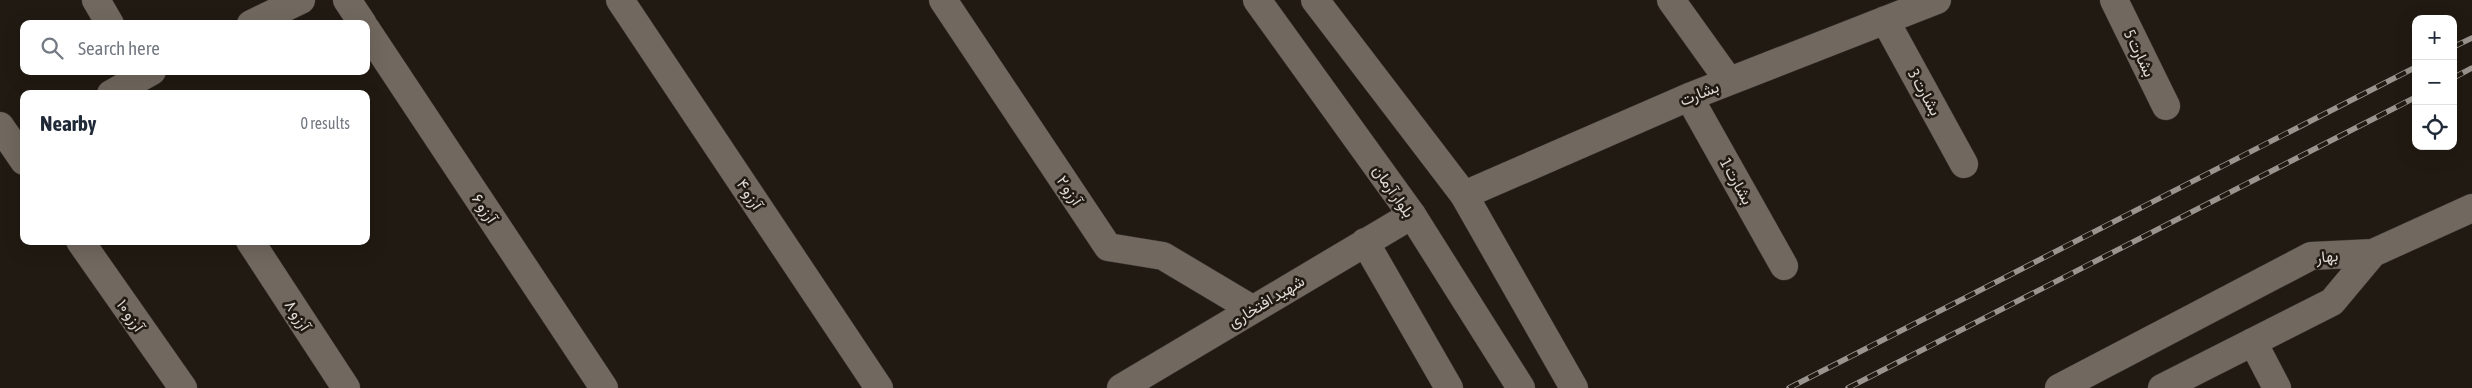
<!DOCTYPE html>
<html lang="en">
<head>
<meta charset="utf-8">
<style>
  :root { --surface:#fff; --page:#f2f2f3; --text:#1f2937; --muted:#747a83; --line:#e0e1e3 }
  body { margin:0; font-family:"Asap Condensed",Vazirmatn,sans-serif; background:var(--page); color:var(--text) }
  .controls { position:absolute; right:15px; top:15px; display:grid; overflow:hidden; border-radius:10px; box-shadow:0 5px 20px #0002 }
  .controls button { width:45px; height:45px; display:grid; place-items:center; padding:0; border:0; border-bottom:1px solid var(--line); background:var(--surface); color:var(--text); font:25px sans-serif }
  .list { margin:0; padding:0; list-style:none }
  h2 { display:flex; justify-content:space-between; align-items:center; height:65px; margin:0; padding:0 20px; font-size:21px }
  h2 small { font-size:16px; font-weight:400; color:var(--muted) }
  .icon { flex:none; width:28px; height:28px; fill:none; stroke:currentColor; stroke-width:2; stroke-linecap:round; stroke-linejoin:round }
  .map { position:relative; flex:none; width:2472px; height:388px; overflow:hidden }
  .search { position:absolute; background:var(--surface); box-shadow:0 5px 20px #0002; left:20px; top:20px; width:350px; height:55px; display:flex; align-items:center; gap:12px; box-sizing:border-box; padding:0 18px; border-radius:10px; color:var(--muted); font-size:19px }
  .panel { position:absolute; background:var(--surface); box-shadow:0 5px 20px #0002; left:20px; top:90px; width:350px; height:155px; border-radius:10px }
  .map>svg:first-child { display:block }
  .lines { fill:none; stroke-linecap:round; stroke-linejoin:round }
  .minor-casing { stroke:#383430; stroke-width:29 }
  .tertiary-casing { stroke:#383430; stroke-width:29 }
  .minor { stroke:#71685f; stroke-width:28 }
  .tertiary { stroke:#71685f; stroke-width:28 }
  .rail-casing { stroke:#9a948e; stroke-width:5.5 }
  .rail { stroke:#211a12; stroke-width:4; stroke-dasharray:11; stroke-linecap:butt }
  .labels { text-anchor:middle; dominant-baseline:central; stroke-width:5; stroke-linejoin:round; paint-order:stroke }
  .street-label { font-size:16px; fill:#ddd8d3; stroke:#211a12 }
</style>
</head>
<body>
<div class="map">
<svg width="2472" height="388" viewBox="0 0 2472 388">
  <rect width="100%" height="100%" fill="#211a12"/>
  <g class="lines">
    <defs>
      <path id="minor" d="M96,0L110,24
        M347,0L363,24
        M620,0L879,388
        M943,0L1108,247L1163,256L1252,309
        M1671,0L1729,81
        M2114,0L2166,106
        M1885,20L1964,164
        M251,24L301,0
        M366,29L604,388
        M111,94L152,71
        M1689,97L1784,266
        M0,126L24,161
        M1464,195L1689,97L1937,0
        M80,241L183,388
        M250,241L346,388
        M1365,242L1449,388
        M2253,342L2277,388
        M1121,388L1412,215"/>
      <path id="tertiary" d="M1257,0L1412,215L1521,388
        M1315,0L1464,195L1574,388
        M2059,388L2311,256L2373,253L2472,208
        M2162,388L2332,302L2373,253"/>
    </defs>
    <use href="#minor" class="minor-casing"/>
    <use href="#tertiary" class="tertiary-casing"/>
    <use href="#minor" class="minor"/>
    <use href="#tertiary" class="tertiary"/>
    <defs>
      <path id="rail" d="M2453,47L2472,38
        M2453,78L2472,68
        M1789,388L2416,67
        M1848,388L2416,97"/>
    </defs>
    <use href="#rail" class="rail-casing"/>
    <use href="#rail" class="rail"/>
  </g>
  <g class="labels">
    <g class="street-label">
      <text transform="translate(2140 53) rotate(64)">بشارت 5</text>
      <text transform="translate(1925 92) rotate(61)">بشارت 3</text>
      <text transform="translate(1699 93) rotate(-22)">بشارت</text>
      <text transform="translate(1737 181) rotate(61)">بشارت 1</text>
      <text transform="translate(1070 190) rotate(56)">آرزو ۲</text>
      <text transform="translate(1394 191) rotate(55)">بلوار آرمان</text>
      <text transform="translate(750 194) rotate(56)">آرزو ۴</text>
      <text transform="translate(485 208) rotate(56)">آرزو ۶</text>
      <text transform="translate(2327 256) rotate(-6)">بهار</text>
      <text transform="translate(1266 301) rotate(-31)">شهید افتخاری</text>
      <text transform="translate(131 315) rotate(55)">آرزو ۱۰</text>
      <text transform="translate(298 315) rotate(57)">آرزو ۸</text>
    </g>
  </g>
</svg>
<div class="controls">
<button>+</button>
<button>−</button>
<button><svg class="icon" aria-label="locate" viewBox="0 0 24 24"><circle cx="12" cy="12" r="6"/><path d="M12 2v4M12 18v4M2 12h4M18 12h4"/></svg></button>
</div>
<div class="search"><svg class="icon" aria-label="search" viewBox="0 0 24 24"><circle cx="10" cy="10" r="6"/><path d="M15 15l6 6"/></svg>Search here</div>
<section class="panel">
<h2>Nearby<small>0 results</small></h2>
<ul class="list">
</ul>
</section>
</div>
</body>
</html>
